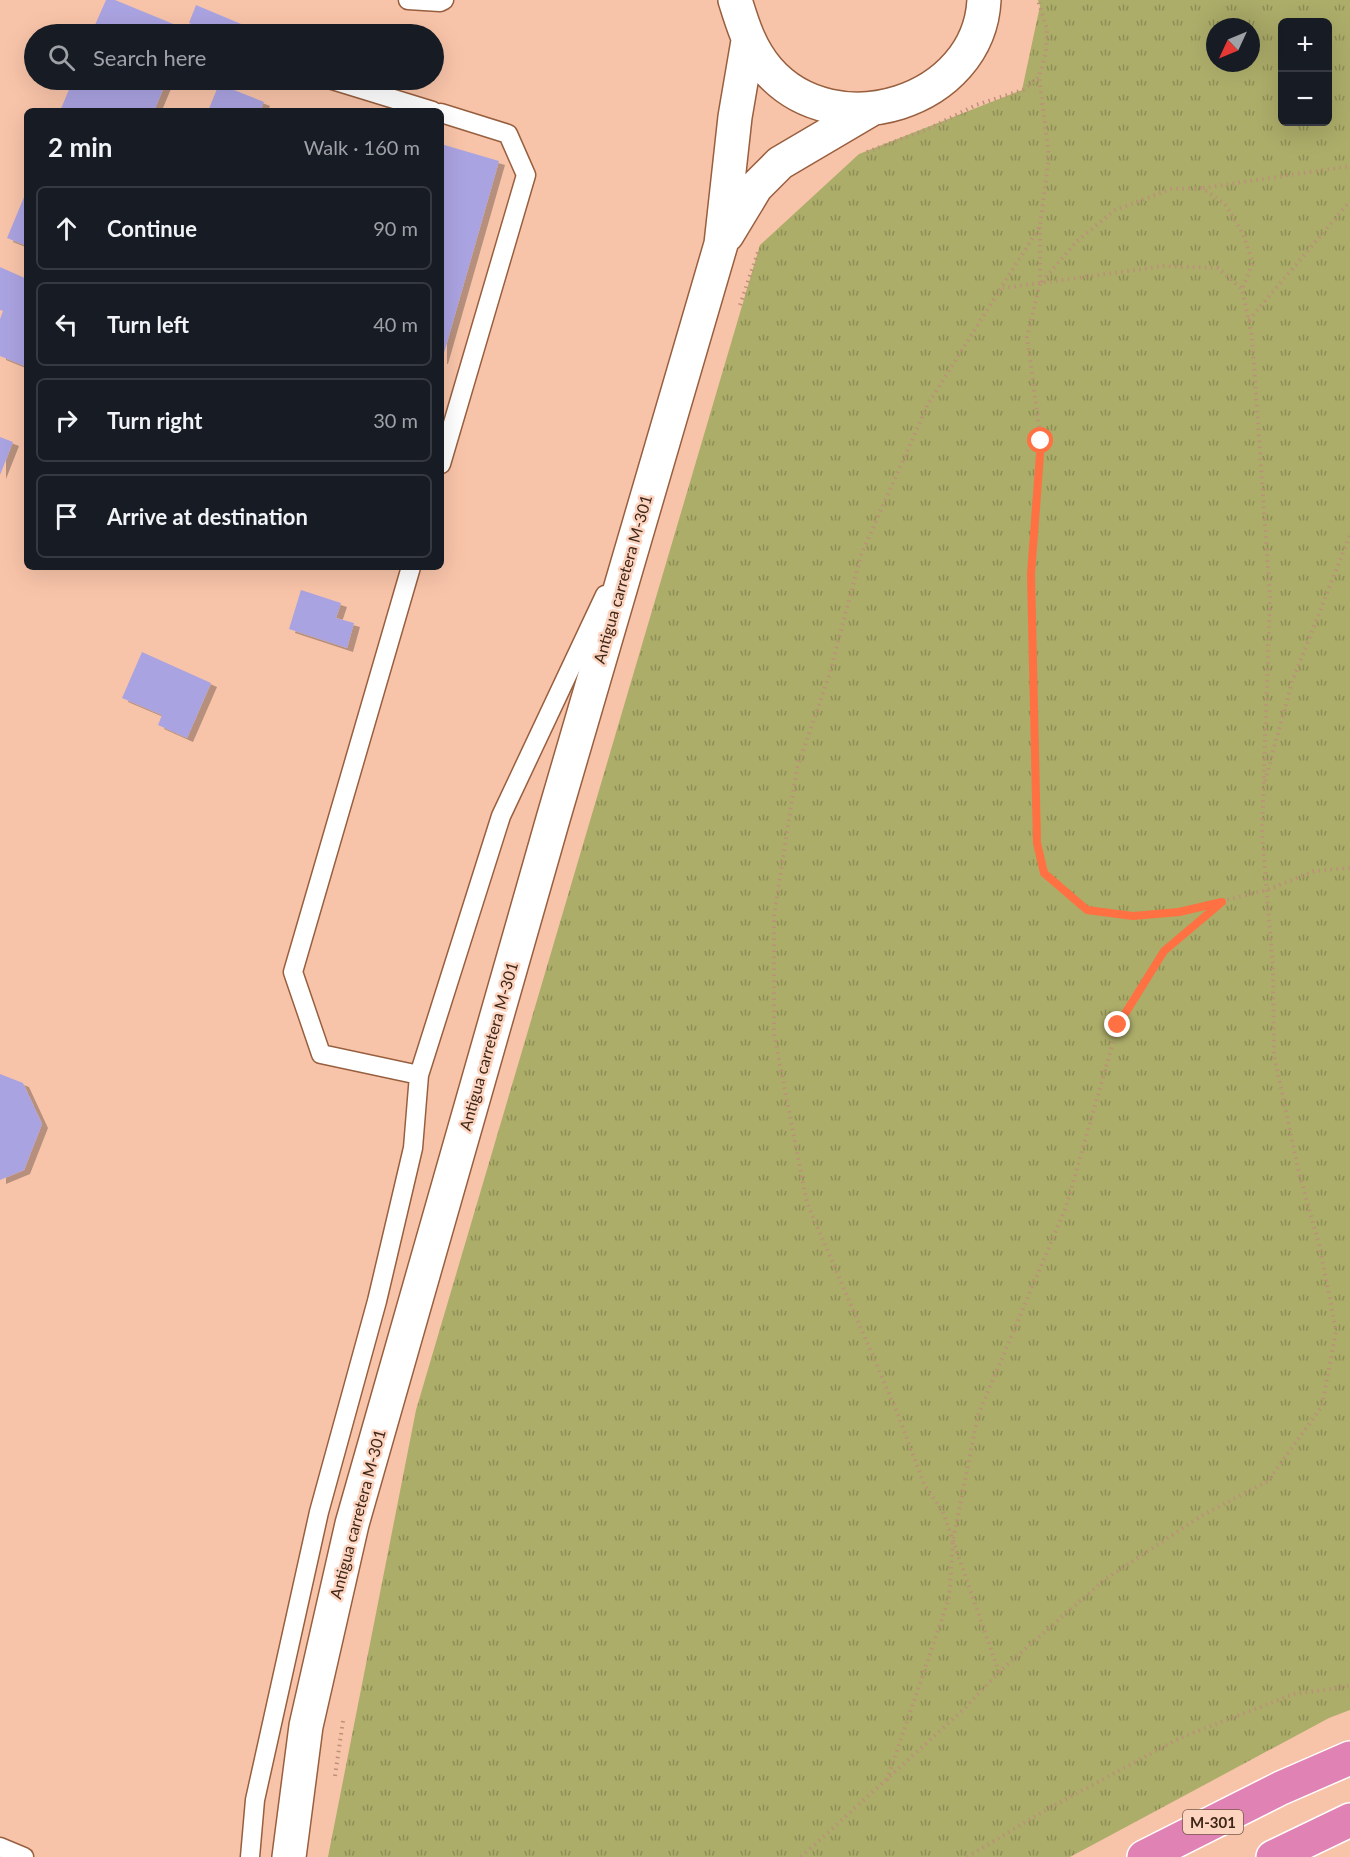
<!DOCTYPE html>
<html lang="en">
<head>
<meta charset="utf-8">
<style>
  :root { --surface:#171b24; --page:#242831; --text:#f1f3f6; --muted:#9ea1a6; --line:#363941 }
  body { margin:0; font-family:Lato,sans-serif; background:var(--page); color:var(--text) }
  .controls { position:absolute; right:18px; top:18px; display:grid; overflow:hidden; border-radius:9px; box-shadow:0 6px 24px #0002 }
  .controls button { width:54px; height:54px; display:grid; place-items:center; padding:0; border:0; border-bottom:2px solid var(--line); background:var(--surface); color:var(--text); font:30px sans-serif }
  .compass { position:absolute; left:1206px; top:18px; width:54px; height:54px; border-radius:50%; background:var(--surface); box-shadow:0 6px 24px #0002; rotate:226deg }
  .stop { position:absolute; width:18px; height:18px; margin:-14px; border:4px solid #ff7043; border-radius:50%; background:#fff }
  .stop.end { background:#ff7043; border-color:#fff; box-shadow:0 2px 6px #0008 }
  .list { margin:0; padding:0; list-style:none }
  h2 { display:flex; justify-content:space-between; align-items:center; height:78px; margin:0; padding:0 24px; font-size:26px }
  h2 small { font-size:20px; font-weight:400; color:var(--muted) }
  .list li { display:grid; grid-template-columns:39px 1fr auto; gap:18px; align-items:center; box-sizing:border-box; height:84px; margin:0 12px 12px; padding:0 12px; border:2px solid var(--line); border-radius:9px }
  .list b { display:block; font-size:22px; white-space:nowrap }
  .list em { font-size:20px; font-style:normal; color:var(--muted) }
  .icon { flex:none; width:33px; height:33px; fill:none; stroke:currentColor; stroke-width:2; stroke-linecap:round; stroke-linejoin:round }
  .map { position:relative; flex:none; width:1350px; height:1857px; overflow:hidden }
  .search { position:absolute; background:var(--surface); box-shadow:0 6px 24px #0002; left:24px; top:24px; width:420px; height:66px; display:flex; align-items:center; gap:15px; box-sizing:border-box; padding:0 21px; border-radius:33px; color:var(--muted); font-size:22px }
  .panel { position:absolute; background:var(--surface); box-shadow:0 6px 24px #0002; left:24px; top:108px; width:420px; height:462px; border-radius:9px }
  .map>svg:first-child { display:block }
  .grass { fill:url(#grass-tufts); fill-rule:evenodd }
  .building { fill:#aaa3e1; filter:url(#shadow) }
  .lines { fill:none; stroke-linecap:round; stroke-linejoin:round }
  .service-casing { stroke:#985f3f; stroke-width:21 }
  .tertiary-casing { stroke:#985f3f; stroke-width:36 }
  .trunk-casing { stroke:#fff; stroke-width:36 }
  .path { stroke:#bc917a; stroke-width:4; stroke-dasharray:1.5 4.5; stroke-linecap:butt }
  .service { stroke:#fff; stroke-width:18 }
  .tertiary { stroke:#fff; stroke-width:33 }
  .trunk { stroke:#e082b4; stroke-width:33 }
  .route { stroke:#ff7043; stroke-width:8 }
  .labels { text-anchor:middle; dominant-baseline:central; stroke-width:5; stroke-linejoin:round; paint-order:stroke }
  .shield { fill:#fcd4c0; stroke:#775a4a; stroke-width:1.5 }
  .shield-label { font-size:15px; font-weight:bold; fill:#3e2618 }
  .street-label { font-size:16px; fill:#3e2618; stroke:#fcd4c0 }
</style>
</head>
<body>
<div class="map">
<svg width="1350" height="1857" viewBox="0 0 1350 1857">
  <defs>
    <pattern id="grass-tufts" width="24" height="20" patternUnits="userSpaceOnUse" patternTransform="scale(1.5)"><rect width="24" height="20" fill="#acad69"/><path d="M3 7l-1-3M5 7V3M7 7l1-3M15 17l-1-3M17 17v-4M19 17l1-3" fill="none" stroke="#8d8d55"/></pattern>
    <filter id="shadow"><feDropShadow dx="6" dy="4" stdDeviation="0" flood-color="#0004"/></filter>
  </defs>
  <rect width="100%" height="100%" fill="#f8c4a9"/>
  <path class="grass" d="M1038,0H1350V1710L1329,1718L1070,1857H328L416,1410L760,245L859,154L1022,90L1040,6ZM1282,22H1328V122H1282ZM1215,27H1251V63H1215Z"/>
  <path class="building" d="M106,0H115L188,30L186,34H91Z
    M196,5L265,34H215L189,23Z
    M73,80H167L154,111H60Z
    M219,84L264,102L260,111H208Z
    M441,144L499,161L442,360H441Z
    M27,190V246L7,238Z
    M0,267L27,279V367L0,356V319L3,311L0,310Z
    M0,437L13,442L0,475Z
    M301,590L341,603L336,618L354,623L347,648L289,629Z
    M142,652L211,683L187,738L158,725L162,715L122,698Z
    M0,1074L23,1083L42,1124L24,1170L0,1180Z"/>
  <g class="lines">
    <defs>
      <path id="service" d="M408,0L440,2L444,0
        M332,80L433,111
        M441,113L508,134L526,175L441,464
        M411,567L293,972L321,1054L419,1075
        M0,1847L24,1857
        M250,1857L255,1800L319,1512L377,1301L413,1148L419,1075L501,816L605,595"/>
      <path id="tertiary" d="M735,0C743,26 750,49 768,70C835,147 979,103 984,0
        M727,235L756,187L780,163L870,110
        M289,1857L306,1726L352,1524L553,819L721,244L735,117L748,41"/>
      <path id="trunk" d="M1144,1857L1281,1788L1350,1758
        M1273,1857L1350,1820"/>
    </defs>
    <use href="#service" class="service-casing"/>
    <use href="#tertiary" class="tertiary-casing"/>
    <use href="#trunk" class="trunk-casing"/>
    <path class="path" d="M867,152L930,128L976,105L1023,90L1039,77L1046,52L1047,29L1038,0
      M1203,188L1350,166
      M1040,227V284L1077,241L1115,210L1171,189L1202,188L1225,204L1243,234L1253,263L1242,289
      M1040,284L1027,337L1041,441L1031,574L1037,843L1044,873L1087,910L1133,916L1179,912L1267,890L1314,871L1350,868
      M740,305L759,249
      M1249,320L1350,201
      M1265,781L1292,682L1350,535
      M999,1672L943,1512L924,1484L897,1412L807,1203L774,1034V916L797,768L829,676L861,555L928,404L1040,226L1049,156L1039,77
      M335,1776L343,1721
      M887,1780L949,1598L953,1541L978,1415L1066,1207L1118,1025L1164,951L1222,902
      M801,1857L965,1708L999,1672L1104,1580L1201,1516L1268,1481L1322,1406L1336,1331L1319,1244L1299,1173L1274,1055L1273,969L1262,832L1270,597L1252,336L1242,289L1218,268L1164,266L1003,288
      M967,1857L1046,1810L1180,1738L1294,1694L1350,1686"/>
    <use href="#service" class="service"/>
    <use href="#tertiary" class="tertiary"/>
    <use href="#trunk" class="trunk"/>
  </g>
  <g class="lines">
    <path class="route" d="M1041,441L1031,574L1037,843L1044,873L1087,910L1133,916L1179,912L1222,902L1164,951L1118,1025"/>
  </g>
  <g class="labels">
    <rect class="shield" x="1183" y="1810" width="60" height="24" rx="4.5"/>
    <g class="shield-label">
      <text x="1213" y="1822">M-301</text>
    </g>
    <g class="street-label">
      <text transform="translate(622 579) rotate(-74)">Antigua carretera M-301</text>
      <text transform="translate(488 1046) rotate(-74)">Antigua carretera M-301</text>
      <text transform="translate(357 1514) rotate(-75)">Antigua carretera M-301</text>
    </g>
  </g>
</svg>
<div class="controls">
<button>+</button>
<button>−</button>
</div>
<svg class="compass" viewBox="-18 -18 36 36"><path d="M0-13l5 13h-10z" fill="#e53935"/><path d="M0 13l5-13h-10z" fill="#9ea1a6"/></svg>
<div class="stop" style="left:1041px;top:441px"></div>
<div class="stop end" style="left:1118px;top:1025px"></div>
<div class="search"><svg class="icon" aria-label="search" viewBox="0 0 24 24"><circle cx="10" cy="10" r="6"/><path d="M15 15l6 6"/></svg>Search here</div>
<section class="panel">
<h2>2 min<small>Walk · 160 m</small></h2>
<ul class="list">
<li><svg class="icon" aria-label="ahead" viewBox="0 0 24 24"><path d="M12 20V5M6 11l6-6 6 6"/></svg><div><b>Continue</b></div><em>90 m</em></li>
<li><svg class="icon" aria-label="left" viewBox="0 0 24 24"><path d="M17 20v-9H6M10 6l-5 5 5 5"/></svg><div><b>Turn left</b></div><em>40 m</em></li>
<li><svg class="icon" aria-label="right" viewBox="0 0 24 24"><path d="M7 20v-9h11M14 6l5 5-5 5"/></svg><div><b>Turn right</b></div><em>30 m</em></li>
<li><svg class="icon" aria-label="arrive" viewBox="0 0 24 24"><path d="M6 21V4h12l-3 4 3 4H6"/></svg><div><b>Arrive at destination</b></div></li>
</ul>
</section>
</div>
</body>
</html>
